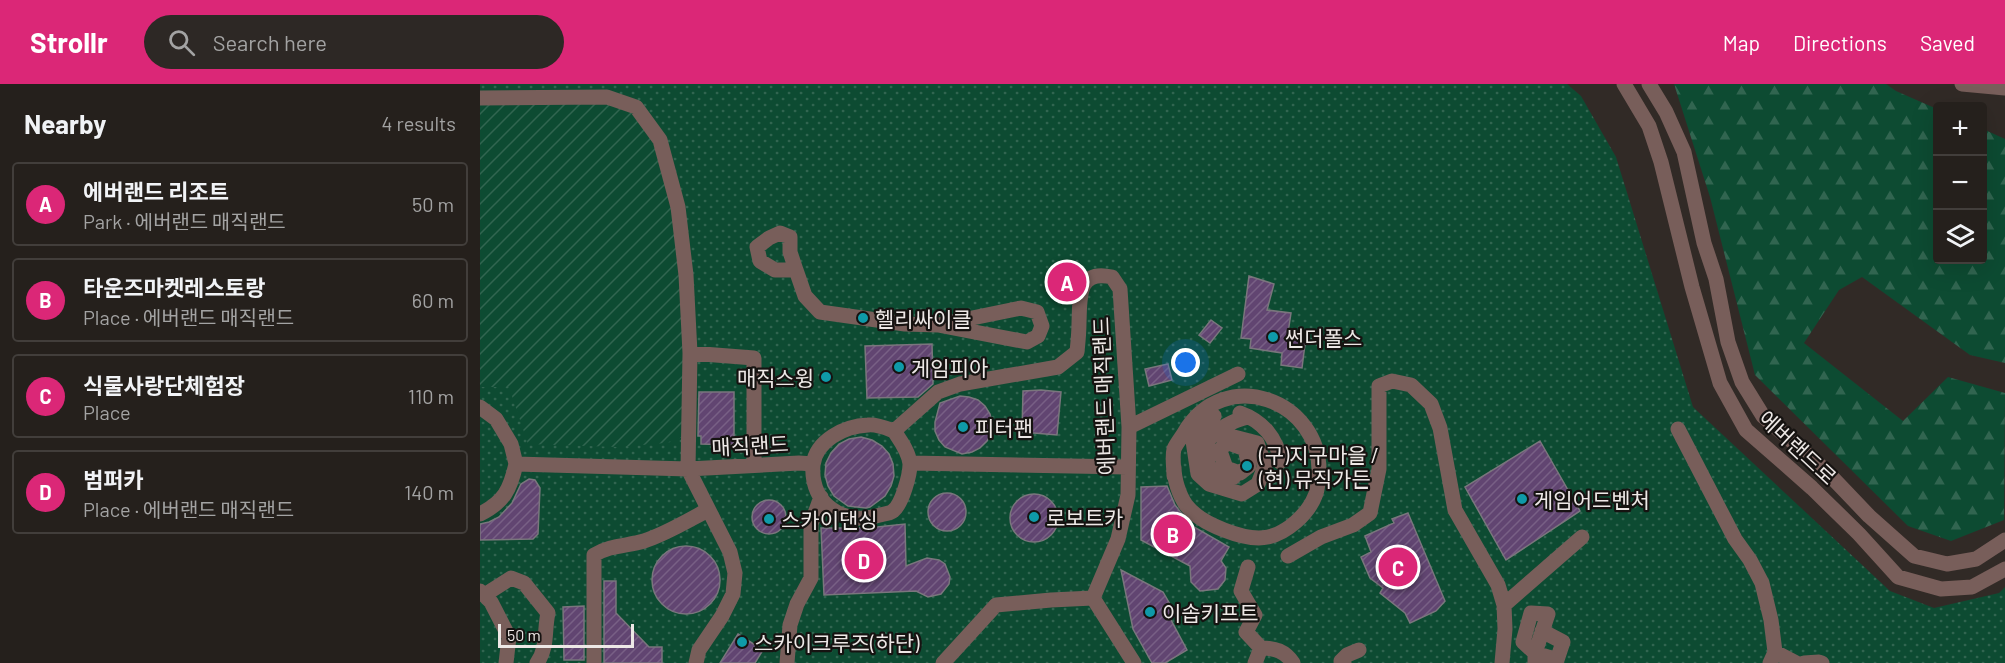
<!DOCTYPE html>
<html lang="en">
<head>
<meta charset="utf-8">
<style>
  :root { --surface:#25201c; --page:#2d2825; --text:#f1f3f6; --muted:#a3a3a3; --line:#423e3b; --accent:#db2777 }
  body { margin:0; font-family:Barlow,"Noto Sans KR",sans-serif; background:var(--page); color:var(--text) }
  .controls { position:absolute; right:18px; top:18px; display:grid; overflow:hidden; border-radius:6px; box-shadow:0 6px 24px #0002 }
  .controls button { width:54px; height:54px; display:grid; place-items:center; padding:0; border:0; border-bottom:2px solid var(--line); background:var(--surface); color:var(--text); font:30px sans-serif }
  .scale { position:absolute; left:18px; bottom:15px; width:136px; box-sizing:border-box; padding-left:6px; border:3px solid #ede8e6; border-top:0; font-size:16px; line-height:21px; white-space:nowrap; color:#ede8e6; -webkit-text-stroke:4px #161311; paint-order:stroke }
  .you { position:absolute; left:706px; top:279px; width:21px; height:21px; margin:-15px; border:4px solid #fff; border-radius:50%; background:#1a73e8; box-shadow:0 0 0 9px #1a73e833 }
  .badge { display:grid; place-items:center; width:39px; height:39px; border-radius:50%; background:var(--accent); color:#fff; font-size:20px; font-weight:700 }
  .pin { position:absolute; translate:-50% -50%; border:3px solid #fff; box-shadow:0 2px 6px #0006 }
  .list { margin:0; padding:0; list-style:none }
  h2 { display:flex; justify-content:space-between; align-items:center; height:78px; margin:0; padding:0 24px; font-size:26px }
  h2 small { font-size:20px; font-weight:400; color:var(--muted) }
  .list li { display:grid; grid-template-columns:39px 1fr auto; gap:18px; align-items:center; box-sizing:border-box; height:84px; margin:0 12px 12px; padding:0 12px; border:2px solid var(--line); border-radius:6px }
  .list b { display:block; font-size:22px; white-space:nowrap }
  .list p { margin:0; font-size:20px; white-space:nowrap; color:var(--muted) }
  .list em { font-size:20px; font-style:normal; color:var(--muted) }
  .icon { flex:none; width:33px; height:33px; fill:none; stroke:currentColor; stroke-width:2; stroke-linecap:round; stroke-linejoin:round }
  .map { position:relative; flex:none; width:1525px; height:579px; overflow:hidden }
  header { display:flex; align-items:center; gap:36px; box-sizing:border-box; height:84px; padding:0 30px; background:var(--accent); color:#fff }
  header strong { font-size:28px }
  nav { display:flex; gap:33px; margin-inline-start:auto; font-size:21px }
  .search { width:420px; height:54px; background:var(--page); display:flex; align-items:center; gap:15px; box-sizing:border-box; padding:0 21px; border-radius:33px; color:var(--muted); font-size:22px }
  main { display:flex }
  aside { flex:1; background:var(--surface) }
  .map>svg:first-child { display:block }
  .forest { fill:url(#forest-firs) }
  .park { fill:url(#park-dots) }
  .garden { fill:url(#garden-furrows) }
  .building { fill:url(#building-hatch); stroke:#7a767d; stroke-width:1.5 }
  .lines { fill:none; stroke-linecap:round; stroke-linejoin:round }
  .minor { stroke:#785e5a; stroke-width:15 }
  .culture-dot { fill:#0f9aa8; stroke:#161311; stroke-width:2 }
  .labels { text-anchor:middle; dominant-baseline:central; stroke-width:4.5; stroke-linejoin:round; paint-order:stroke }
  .poi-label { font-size:21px; fill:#ede8e6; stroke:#161311; text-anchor:start }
  .street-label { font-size:21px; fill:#ede8e6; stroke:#161311 }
</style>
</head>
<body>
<header>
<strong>Strollr</strong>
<div class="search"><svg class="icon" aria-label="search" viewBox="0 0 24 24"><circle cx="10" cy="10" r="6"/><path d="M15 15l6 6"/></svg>Search here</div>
<nav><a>Map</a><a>Directions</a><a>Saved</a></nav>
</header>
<main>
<aside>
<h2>Nearby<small>4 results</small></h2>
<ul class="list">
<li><span class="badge">A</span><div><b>에버랜드 리조트</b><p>Park · 에버랜드 매직랜드</p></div><em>50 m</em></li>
<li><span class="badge">B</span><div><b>타운즈마켓레스토랑</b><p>Place · 에버랜드 매직랜드</p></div><em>60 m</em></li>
<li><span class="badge">C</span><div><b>식물사랑단체험장</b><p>Place</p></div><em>110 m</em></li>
<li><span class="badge">D</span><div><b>범퍼카</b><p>Place · 에버랜드 매직랜드</p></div><em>140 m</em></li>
</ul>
</aside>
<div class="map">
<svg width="1525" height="579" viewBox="0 0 1525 579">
  <defs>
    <pattern id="forest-firs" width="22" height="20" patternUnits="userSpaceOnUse" patternTransform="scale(1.5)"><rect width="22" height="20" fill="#0d4b32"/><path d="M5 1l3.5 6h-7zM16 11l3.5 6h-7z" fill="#316550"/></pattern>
    <pattern id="park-dots" width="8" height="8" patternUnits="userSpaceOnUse" patternTransform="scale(1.5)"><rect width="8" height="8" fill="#0d4b32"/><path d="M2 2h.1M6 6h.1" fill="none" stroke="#316550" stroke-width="1.8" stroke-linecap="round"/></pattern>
    <pattern id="garden-furrows" width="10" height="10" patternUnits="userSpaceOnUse" patternTransform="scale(1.5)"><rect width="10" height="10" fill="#0d4b32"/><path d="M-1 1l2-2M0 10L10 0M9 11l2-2" fill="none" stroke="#316550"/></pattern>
    <pattern id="building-hatch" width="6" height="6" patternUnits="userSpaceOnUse" patternTransform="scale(1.5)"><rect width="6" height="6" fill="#614571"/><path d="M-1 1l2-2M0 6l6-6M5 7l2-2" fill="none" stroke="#786085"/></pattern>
  </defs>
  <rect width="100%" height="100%" fill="#312a26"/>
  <path class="forest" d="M1194,0H1406L1416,7L1457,25L1458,176H1502L1503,45L1525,55V279L1490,271L1382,193L1359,206L1324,259L1423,337L1468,293L1525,309L1524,436L1471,457L1428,442L1275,291L1230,113Z"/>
  <path class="park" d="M0,0H1087L1101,12L1136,73L1213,323L1410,507L1454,524L1519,509L1525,503V579H0Z"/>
  <path class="garden" d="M127,13L156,23L180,56L198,123L211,350L186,359L137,363L48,360L29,303H0V14Z"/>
  <path class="building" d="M769,192L794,200L787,226L811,229L808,249L826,252L822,284L801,281L802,269L770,264L771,255L761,254Z
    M731,236L742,244L730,259L719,251Z
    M452,260L453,300L438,313L387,314L385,262Z
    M688,280L692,296L669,302L665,285Z
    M561,306L581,308L577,351L542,348L543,307Z
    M219,308H254V361L221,360V352H218Z
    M480,312L489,313L498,316L505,322L510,330L512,339L511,349L507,357L500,364L492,368L482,370L465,363L459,356L455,347V338L460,319Z
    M381,353L392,356L402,362L409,370L413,380L414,392L411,402L405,412L390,423L386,424L368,422L354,412L348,402L345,391L346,379L351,369L359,360L369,355Z
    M1060,357L1100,427L1026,476L985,403Z
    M49,395L55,396L60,404L58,450L53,455L0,456V440L9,438L19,433L32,419L41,400Z
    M687,402L695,421L706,435L714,443L749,463L741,477L746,484L745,496L738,505L720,507L711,498L710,482L661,456V403Z
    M448 428a19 19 0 1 1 38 0a19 19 0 1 1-38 0Z
    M530 434a24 24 0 1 1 48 0a24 24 0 1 1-48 0Z
    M272 433a17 17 0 1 1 34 0a17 17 0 1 1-34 0Z
    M928,429L965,517L956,527L930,539L925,529L900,509L903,504L890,494L881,473L891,468L885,452L914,439L912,435Z
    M425,440L426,482L447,474L459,476L465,480L470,493L469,500L461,510L448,513L436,507L344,511L341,444H387Z
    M172 496a34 34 0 1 1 68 0a34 34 0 1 1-68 0Z
    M641,486L683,508L691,522L690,534L707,566L685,579H672L653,545Z
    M124,497H136V529L169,563H182V579H124Z
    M104,522V576H84L83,523Z
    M258,550L283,566L275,579H240Z"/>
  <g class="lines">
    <path class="minor" d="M1144,0L1169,42L1181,78L1212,203L1240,299L1266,346L1332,404L1379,450L1418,493L1461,505L1492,503L1525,485
      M1169,0L1186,28L1204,68L1224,159L1236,195L1248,258L1262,298L1283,332L1346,387L1389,432L1434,472L1467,480L1496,475L1525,456
      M1482,0L1525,4
      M0,14L127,13L156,23L180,56L198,123L206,191L210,269L208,385L319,379L333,380
      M316,186L310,168V153L300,149L289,154L277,163L280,177L295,186H316L325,212L340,228L425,240L458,241L547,258L558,252L562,242L557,228L541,224L458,241
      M210,269L274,274V381
      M0,323L16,335L31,360L36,380L208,385L250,468L255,489L253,510L242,532L219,566L216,579
      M760,329C782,337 798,354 800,378
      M734,332L713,357L718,390L729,400L762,410L778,400L785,382L777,359L750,352L740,367L746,384L760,389L769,382L765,365L746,358
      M649,343L758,290
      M1198,345L1255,455L1270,476L1282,499L1291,536L1295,568L1290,579
      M414,347C406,344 397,340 388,341C365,342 336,356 333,381C330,421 365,443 400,431C404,430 411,429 413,427C422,420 430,391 430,380C429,368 420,356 414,347L458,308L480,300L578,283L597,268C598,258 599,249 599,239C600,214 597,185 632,193L640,205L649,343L648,411L638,455L613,514
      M430,379L647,383
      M694,392C694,384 692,373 694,365C696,360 701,354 704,349C744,280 842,316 839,390C838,397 838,406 835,412C828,430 807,449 788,453C766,458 720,440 706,421C699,411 694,395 694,383
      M754,393L738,389L728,382V356C740,344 751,337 768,333
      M0,430C24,418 30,406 36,380
      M808,472L841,453L873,441L890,429L899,385V302L912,297L931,301L951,320L960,344L975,426L1018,501L1024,521L1025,545L1022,579
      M768,483L761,507L775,531L766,548L781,564C795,564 805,567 813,579
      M0,507L11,518L29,553L26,579
      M6,510L31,494L44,499L68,529C64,546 68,564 57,579
      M613,514L654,579
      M1024,521L1102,453
      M1295,568L1316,579
      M114,579V471C130,461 147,462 164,457C186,450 207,437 228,426
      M307,579L310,541L317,520L331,494V440L341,413
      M463,579L516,521L571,516L613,514
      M775,579L781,564
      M864,579L861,577L867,571L879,566
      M1055,579V569L1068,530L1051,529L1043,558L1055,569L1077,576L1083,558L1062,547
      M1324,579L1339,578L1342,579"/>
  </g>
  <g class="culture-dot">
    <circle cx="383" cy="234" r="6"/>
    <circle cx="793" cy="253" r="6"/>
    <circle cx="419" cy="283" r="6"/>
    <circle cx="346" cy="293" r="6"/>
    <circle cx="483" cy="343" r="6"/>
    <circle cx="767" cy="382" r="6"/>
    <circle cx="1042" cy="415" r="6"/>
    <circle cx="554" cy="433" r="6"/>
    <circle cx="289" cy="435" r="6"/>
    <circle cx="670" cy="528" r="6"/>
    <circle cx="262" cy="558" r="6"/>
  </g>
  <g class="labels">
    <g class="poi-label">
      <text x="395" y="234">헬리싸이클</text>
      <text x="805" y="253">썬더폴스</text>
      <text x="431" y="283">게임피아</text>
      <text x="334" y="293" text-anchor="end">매직스윙</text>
      <text x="495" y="343">피터팬</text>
      <text x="779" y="370">(구)지구마을 /<tspan x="779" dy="24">(현) 뮤직가든</tspan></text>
      <text x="1054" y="415">게임어드벤처</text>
      <text x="566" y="433">로보트카</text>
      <text x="301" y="435">스카이댄싱</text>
      <text x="682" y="528">이솝키프트</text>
      <text x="274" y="558">스카이크루즈(하단)</text>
    </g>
    <g class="street-label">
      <text transform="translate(623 312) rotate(-92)">에버랜드 매직랜드</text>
      <text transform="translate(270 361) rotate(-3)">매직랜드</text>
      <text transform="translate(1318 363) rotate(43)">에버랜드로</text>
    </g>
  </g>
</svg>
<div class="controls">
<button>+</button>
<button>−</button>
<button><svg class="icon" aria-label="layers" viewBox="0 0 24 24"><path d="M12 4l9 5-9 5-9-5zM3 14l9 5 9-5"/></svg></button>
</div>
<div class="scale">50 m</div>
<div class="you"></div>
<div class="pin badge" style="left:587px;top:198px">A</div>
<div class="pin badge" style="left:693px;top:450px">B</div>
<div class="pin badge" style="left:918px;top:483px">C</div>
<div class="pin badge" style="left:384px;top:476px">D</div>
</div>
</main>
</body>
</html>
